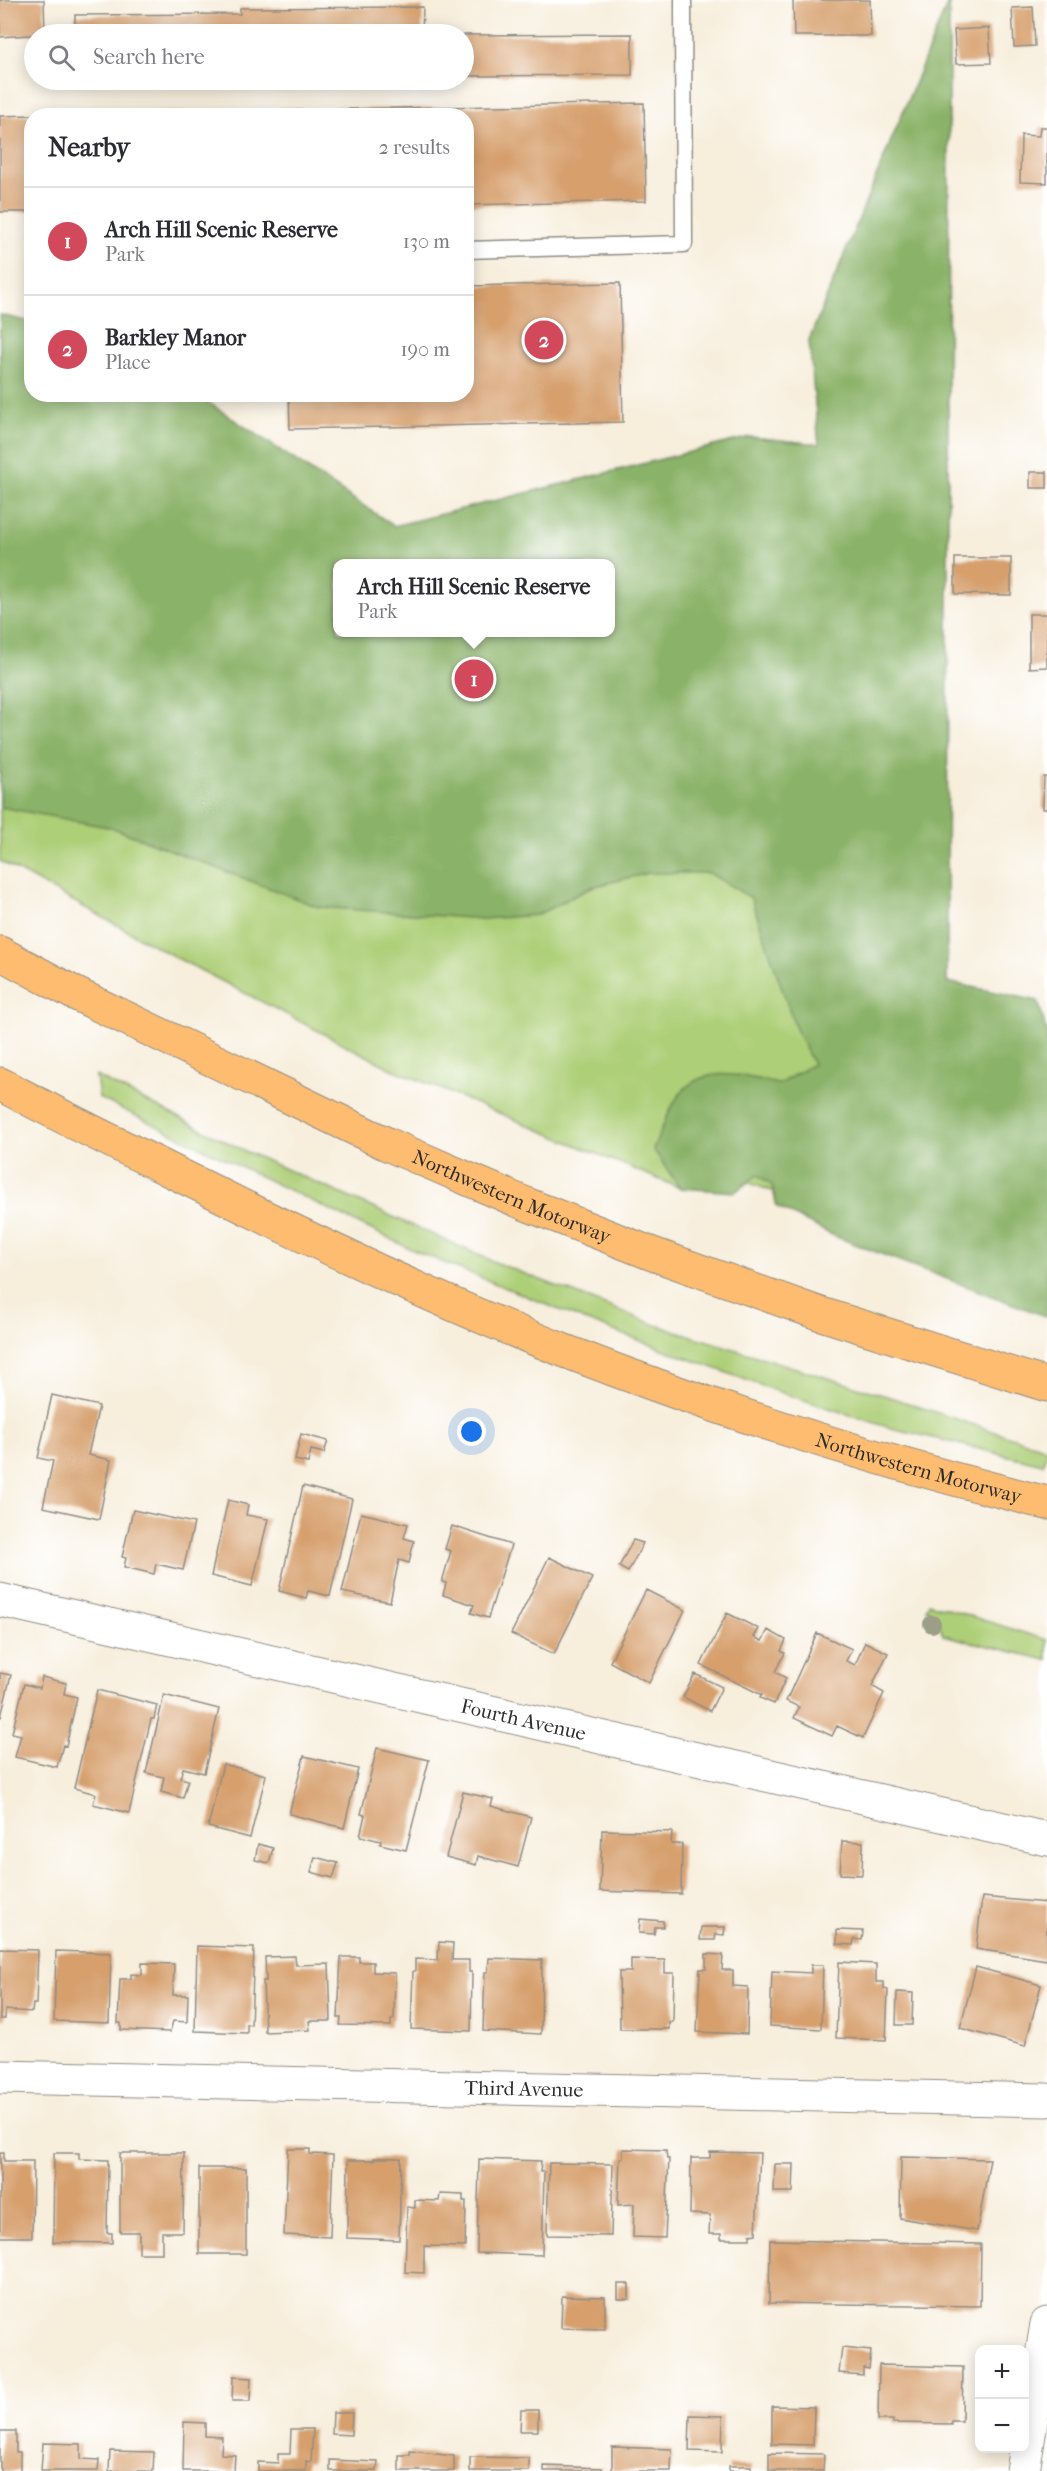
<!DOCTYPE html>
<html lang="en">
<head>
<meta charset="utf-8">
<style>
  :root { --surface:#fff; --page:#f2f2f3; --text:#2b2b33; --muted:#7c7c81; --line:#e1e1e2; --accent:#d1495b }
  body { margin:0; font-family:"IM FELL French Canon",serif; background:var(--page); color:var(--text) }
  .controls { position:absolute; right:18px; bottom:18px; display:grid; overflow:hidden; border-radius:12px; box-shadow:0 3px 15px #0003 }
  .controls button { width:54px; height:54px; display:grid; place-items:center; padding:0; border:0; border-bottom:2px solid var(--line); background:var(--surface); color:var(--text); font:30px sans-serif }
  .you { position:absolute; left:472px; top:1432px; width:21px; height:21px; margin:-15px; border:4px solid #fff; border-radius:50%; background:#1a73e8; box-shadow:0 0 0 9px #1a73e833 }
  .badge { display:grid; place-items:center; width:39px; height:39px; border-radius:50%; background:var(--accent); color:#fff; font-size:20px; font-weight:700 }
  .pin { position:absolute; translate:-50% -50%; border:3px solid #fff; box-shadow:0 2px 6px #0006 }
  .popup { position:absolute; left:333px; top:559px; width:282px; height:78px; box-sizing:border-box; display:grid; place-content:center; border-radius:12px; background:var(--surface); filter:drop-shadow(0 2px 4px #0005); font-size:20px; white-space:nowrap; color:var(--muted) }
  .popup b { font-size:22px; color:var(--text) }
  .popup::after { content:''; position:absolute; left:50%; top:100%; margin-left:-12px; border:12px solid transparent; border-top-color:var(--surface) }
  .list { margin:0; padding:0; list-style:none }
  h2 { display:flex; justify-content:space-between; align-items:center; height:78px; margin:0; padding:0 24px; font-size:26px }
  h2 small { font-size:20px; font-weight:400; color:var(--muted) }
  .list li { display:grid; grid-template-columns:39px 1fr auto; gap:18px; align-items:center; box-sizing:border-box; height:108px; padding:0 24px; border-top:2px solid var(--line) }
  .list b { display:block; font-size:22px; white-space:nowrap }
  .list p { margin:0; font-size:20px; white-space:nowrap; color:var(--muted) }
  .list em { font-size:20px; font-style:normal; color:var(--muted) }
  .icon { flex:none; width:33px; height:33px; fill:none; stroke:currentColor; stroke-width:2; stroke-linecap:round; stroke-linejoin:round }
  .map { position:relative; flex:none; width:1047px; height:2471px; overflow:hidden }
  .search { position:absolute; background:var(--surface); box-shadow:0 3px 15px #0003; left:24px; top:24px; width:450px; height:66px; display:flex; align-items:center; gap:15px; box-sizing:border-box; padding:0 21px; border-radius:33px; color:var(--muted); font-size:22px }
  .panel { position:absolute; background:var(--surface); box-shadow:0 3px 15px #0003; left:24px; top:108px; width:450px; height:294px; border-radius:24px }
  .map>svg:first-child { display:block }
  .green { fill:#adcf77; stroke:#6c7d51; stroke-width:1.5; fill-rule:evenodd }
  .forest { fill:#8ab268; stroke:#5a6e4a; stroke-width:1.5; fill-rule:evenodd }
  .building { fill:#d69f6c }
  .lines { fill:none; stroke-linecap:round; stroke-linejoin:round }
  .lane-casing { stroke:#918c84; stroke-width:19 }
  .street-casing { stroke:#918c84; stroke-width:35 }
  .highway-casing { stroke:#918c84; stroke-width:35 }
  .lane { stroke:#fff; stroke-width:16 }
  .street { stroke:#fff; stroke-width:33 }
  .highway { stroke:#fdbc70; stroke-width:33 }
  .tree { fill:#9c9e87 }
  .labels { text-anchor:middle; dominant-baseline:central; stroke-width:5; stroke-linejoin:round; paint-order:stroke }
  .street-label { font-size:20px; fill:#2b2b2b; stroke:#fff }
</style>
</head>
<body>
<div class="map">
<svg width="1047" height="2471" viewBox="0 0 1047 2471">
  <rect width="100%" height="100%" fill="#fff"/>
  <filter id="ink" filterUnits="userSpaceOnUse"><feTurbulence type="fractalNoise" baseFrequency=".0167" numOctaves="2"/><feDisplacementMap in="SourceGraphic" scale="12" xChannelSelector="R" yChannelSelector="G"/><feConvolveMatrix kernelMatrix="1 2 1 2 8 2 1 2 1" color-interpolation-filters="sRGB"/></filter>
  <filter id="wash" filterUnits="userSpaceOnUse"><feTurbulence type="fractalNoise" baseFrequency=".008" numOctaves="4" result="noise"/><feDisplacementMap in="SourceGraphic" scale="24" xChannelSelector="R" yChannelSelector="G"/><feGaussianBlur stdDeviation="1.35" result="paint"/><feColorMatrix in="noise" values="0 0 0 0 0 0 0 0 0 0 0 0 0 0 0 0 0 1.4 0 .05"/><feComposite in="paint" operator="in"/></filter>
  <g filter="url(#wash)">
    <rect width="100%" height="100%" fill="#f7eedc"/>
    <path class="green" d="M949,0L947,982L1038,1001L1047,1033V1289L654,1149L680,1188L392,1069L177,958L0,861V315L31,322L32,394L197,395L394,526L750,437L819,444L809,340ZM338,564H610V632H338Z
      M96,1076L245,1151L492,1261L656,1325L890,1397L1047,1449L1043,1464L891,1428L776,1391L587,1321L413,1250L99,1098Z
      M929,1603L1047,1640V1660L943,1635L937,1616L926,1609Z"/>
    <path class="forest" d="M949,0L947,982L1038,1001L1047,1033V1317L834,1236L777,1207L772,1186L758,1175L735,1192L680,1188L653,1149C661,1132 667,1113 677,1098C701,1062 744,1076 779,1084L813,1064L796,1029L751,898L709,873H648L592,887L537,915L483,919L318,907L113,828L0,807V315L31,322L32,394L197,395L394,526L750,437L819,444L809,340ZM338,564H610V632H338Z"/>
    <g id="blocks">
      <path class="building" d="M0,0H44L45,34L0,37Z
        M793,0H870L871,36H794Z
        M423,7L422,34H75V15L240,14V8Z
        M1033,7L1035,46L1014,47L1012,8Z
        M989,28L991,63L956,64L954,30Z
        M632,34V75L464,76V35Z
        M644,103L646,201L466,205V116H108V114Z
        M32,115V212H0V116Z
        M1040,127H1047V183L1020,182L1021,135L1039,136Z
        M620,283L623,422L290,429L289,394H466V286Z
        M1030,472H1047V488H1030Z
        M955,558H1011V595L955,594Z
        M1029,614H1047V667L1029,668Z
        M1044,777H1047V809H1043Z
        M52,1395L99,1406L88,1455L111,1460L99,1519L43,1507L53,1461L38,1458Z
        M301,1434L328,1441L324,1453L311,1450L308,1463L295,1460Z
        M303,1486L352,1499L330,1596L308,1591L306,1598L279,1591Z
        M228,1500L248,1505L246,1515L268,1519L252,1586L211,1576Z
        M133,1510L194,1523L183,1570L156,1564L154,1574L124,1567L126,1558L122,1557Z
        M361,1513L408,1524L404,1538L414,1541L409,1563L399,1560L390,1602L342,1592Z
        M452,1526L511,1545L488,1618L471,1613L474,1605L443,1595L446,1583L442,1582L451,1551L445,1549Z
        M633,1540L643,1543L628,1572L619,1567Z
        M549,1557L592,1578L554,1654L511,1634Z
        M646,1590L685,1610L649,1683L610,1662Z
        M727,1613L759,1629L754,1637L762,1641L768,1630L786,1640L781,1651L785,1653L775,1672L786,1678L774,1704L760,1698L762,1695L701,1665Z
        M817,1633L852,1649L846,1661L855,1665L865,1642L888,1653L872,1686L884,1693L863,1738L837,1726L832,1736L794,1718L799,1707L786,1701Z
        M0,1673L11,1675L1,1717H0Z
        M695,1674L722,1687L710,1711L683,1697Z
        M42,1677L66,1683L64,1694L77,1697L66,1746L63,1745L57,1767L15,1757L21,1735L12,1733L24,1684L40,1688Z
        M97,1690L157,1705L154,1719H151L129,1813L93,1804L96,1794L74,1788Z
        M164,1695L219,1709L204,1773L183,1768L180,1778L188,1780L183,1798L161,1792L164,1777L146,1773Z
        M377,1748L429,1760L406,1850L380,1844L381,1841L360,1836L365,1815L361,1814Z
        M304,1756L358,1769L344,1828L289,1814Z
        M223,1764L266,1775L250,1838L208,1827Z
        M463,1792L493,1799L491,1806L531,1817L518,1867L478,1856L476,1865L446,1857Z
        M602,1830L672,1832L671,1844H682L681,1894L600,1891Z
        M842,1841L863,1842L862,1875L840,1874Z
        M258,1844L273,1848L269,1863L255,1860Z
        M315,1857L338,1863L333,1878L311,1872Z
        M982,1897L1047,1903V1960L976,1949Z
        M640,1919L663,1921L664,1927H655L654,1934L639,1933Z
        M701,1927H725L724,1935L716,1934L715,1940H700Z
        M837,1930L863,1931L862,1940L854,1939L853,1945L837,1944Z
        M439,1942L453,1943L452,1960H469V1972H472L471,2031L411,2029L413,1971H415V1959L438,1960Z
        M197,1946L254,1948L251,2025L247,2024V2033L195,2031Z
        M0,1949L38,1950L36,2004H33L32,2012L5,2010V2019H0Z
        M56,1951L111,1953L109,2023L54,2021Z
        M706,1954L723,1955L722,1970H733V1986L748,1987L747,2034L697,2032L700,1969H706Z
        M295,1956L296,1965L329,1964L331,2021H309L310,2030L265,2032L263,1981H266L265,1957Z
        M341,1957H359V1962H373V1972L395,1973L394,2019L391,2020V2026L340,2025L341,2018H338Z
        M489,1958L542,1960L541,2034L483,2031L485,1972H488Z
        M631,1959L665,1960V1973H674L673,2022H669V2029H620L619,1972H631Z
        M839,1962L876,1964V1982H884V1989L888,1990L886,2040L836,2038Z
        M142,1963L174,1964L173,1995H188L187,2022L173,2021L170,2032L121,2030V2023H118L120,1979H131V1974L142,1975Z
        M811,1965H823L821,2029L770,2026L772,1971L811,1973Z
        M976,1967L1041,1985L1025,2046L960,2028Z
        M897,1992L913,1993L912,2025H896Z
        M288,2149H310V2154L333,2155L330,2237L284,2235Z
        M623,2149L666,2150L667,2159H669L665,2238L633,2237L634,2204L618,2205L620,2158H623Z
        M710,2152L760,2153L756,2234L750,2235V2239H721V2234H709L710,2215L690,2214L691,2158H710Z
        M0,2153H4V2161H33L32,2237H0Z
        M54,2153H79V2159L108,2160L107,2233H112V2243L53,2242Z
        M120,2153H184L183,2232H162V2253H139V2232H120Z
        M901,2157L990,2159L977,2231L900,2218Z
        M374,2158H401L399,2240L347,2238L348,2160H374Z
        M479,2159L541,2161L540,2172H544L542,2255L477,2253Z
        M549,2163L613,2164L611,2236L547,2235Z
        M775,2164H794L793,2192H774Z
        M199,2168H246V2254H199Z
        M440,2194L463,2195V2201H466L465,2247L424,2246V2273L405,2272L407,2207L415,2208V2200L439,2201Z
        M770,2240L981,2244L980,2306L769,2303Z
        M618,2284H629V2299H618Z
        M562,2296L605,2297V2329L561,2328Z
        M842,2348L871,2351L869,2369L863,2368V2375L839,2373Z
        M879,2365L963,2367L962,2421H951V2424L893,2423V2420H878Z
        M233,2377L251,2378L250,2401H232Z
        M772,2406L814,2407L813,2445L772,2444Z
        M521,2410H538V2431H520Z
        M333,2413H352L351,2435L332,2434Z
        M690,2415L723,2416L722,2452L689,2451Z
        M184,2422L205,2423V2436L222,2437L221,2454L235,2455L234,2471H183Z
        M291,2429H313L311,2462L306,2461V2471H258V2462L278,2463V2454H290Z
        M0,2431H16V2452H20V2471H0Z
        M43,2443L81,2444V2459L99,2460L98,2471H41Z
        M612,2447L672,2449L671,2471H612Z
        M110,2451L154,2452L153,2471H109Z
        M410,2451L454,2456V2471H399V2455H410Z
        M769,2453L824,2454L823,2471H769Z
        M470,2457L529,2458V2471H470Z
        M330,2460L378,2462L377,2471H330Z
        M544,2466L602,2468V2471H544Z
        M729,2466H751V2471H729Z"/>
    </g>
  </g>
  <g filter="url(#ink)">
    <use href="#blocks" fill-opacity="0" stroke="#918c84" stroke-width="1.5"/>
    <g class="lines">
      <defs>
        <path id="lane" d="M466,250L684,244L683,0"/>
        <g id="street">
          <path id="s1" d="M0,1600L1047,1839"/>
          <path id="s2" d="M0,2077L1047,2100"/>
          <path d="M1023,2471L1047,2324"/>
        </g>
        <g id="highway">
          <path id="s3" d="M0,953L74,993L387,1144L526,1204L650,1253L818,1313L1047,1385"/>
          <path id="s4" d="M0,1084C65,1119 131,1151 198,1184C318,1244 440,1302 565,1351C722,1412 884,1463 1047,1503"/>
        </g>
      </defs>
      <use href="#lane" class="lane-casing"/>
      <use href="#street" class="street-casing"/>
      <use href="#highway" class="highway-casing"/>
      <use href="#lane" class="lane"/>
      <use href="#street" class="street"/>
      <use href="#highway" class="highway"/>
    </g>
    <circle class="tree" cx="932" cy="1624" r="9"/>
  </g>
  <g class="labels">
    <g class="street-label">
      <text stroke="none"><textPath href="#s3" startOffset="567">Northwestern Motorway</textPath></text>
      <text stroke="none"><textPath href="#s4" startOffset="998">Northwestern Motorway</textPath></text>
      <text stroke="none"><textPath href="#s1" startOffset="537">Fourth Avenue</textPath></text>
      <text stroke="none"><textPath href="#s2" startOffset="524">Third Avenue</textPath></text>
    </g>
  </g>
</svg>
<div class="controls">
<button>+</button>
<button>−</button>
</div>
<div class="you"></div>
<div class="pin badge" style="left:474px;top:679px">1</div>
<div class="popup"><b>Arch Hill Scenic Reserve</b>Park</div>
<div class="pin badge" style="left:544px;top:340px">2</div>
<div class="search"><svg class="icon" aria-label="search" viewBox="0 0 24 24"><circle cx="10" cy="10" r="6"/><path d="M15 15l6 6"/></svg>Search here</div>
<section class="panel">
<h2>Nearby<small>2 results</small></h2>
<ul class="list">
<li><span class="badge">1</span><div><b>Arch Hill Scenic Reserve</b><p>Park</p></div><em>130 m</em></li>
<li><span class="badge">2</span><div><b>Barkley Manor</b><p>Place</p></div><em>190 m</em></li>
</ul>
</section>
</div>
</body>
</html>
